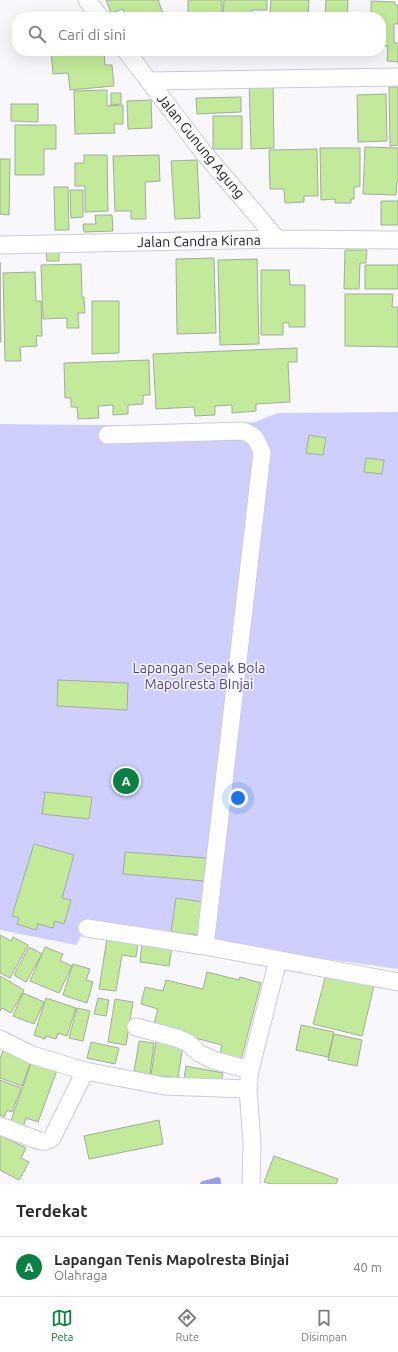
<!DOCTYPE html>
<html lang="id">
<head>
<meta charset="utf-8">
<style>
  :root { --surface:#fff; --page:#f7f7f7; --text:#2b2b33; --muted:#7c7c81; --line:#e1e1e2; --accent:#0b8043 }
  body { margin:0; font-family:Ubuntu,sans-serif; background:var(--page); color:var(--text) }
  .you { position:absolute; left:238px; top:798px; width:14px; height:14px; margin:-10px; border:3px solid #fff; border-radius:50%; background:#1a73e8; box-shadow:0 0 0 6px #1a73e833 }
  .badge { display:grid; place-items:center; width:26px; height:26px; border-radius:50%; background:var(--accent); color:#fff; font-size:13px; font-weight:700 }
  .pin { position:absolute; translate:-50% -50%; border:2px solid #fff; box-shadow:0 1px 4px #0006 }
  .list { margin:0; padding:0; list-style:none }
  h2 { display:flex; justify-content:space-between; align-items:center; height:52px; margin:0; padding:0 16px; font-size:17px }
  h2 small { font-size:13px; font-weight:400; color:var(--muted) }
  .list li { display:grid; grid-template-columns:26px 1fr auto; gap:12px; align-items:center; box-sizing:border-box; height:60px; padding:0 16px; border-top:1px solid var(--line) }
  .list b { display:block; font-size:15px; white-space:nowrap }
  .list p { margin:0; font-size:13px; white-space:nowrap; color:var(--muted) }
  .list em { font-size:13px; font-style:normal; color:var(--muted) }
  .icon { flex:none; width:22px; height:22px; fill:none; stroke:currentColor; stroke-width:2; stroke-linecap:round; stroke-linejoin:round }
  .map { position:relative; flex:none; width:398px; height:1184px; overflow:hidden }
  .search { position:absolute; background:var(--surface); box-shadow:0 4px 16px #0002; left:12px; right:12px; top:12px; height:44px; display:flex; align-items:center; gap:10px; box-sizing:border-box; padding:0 14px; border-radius:16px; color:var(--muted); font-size:15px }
  .sheet { height:112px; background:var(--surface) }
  nav { display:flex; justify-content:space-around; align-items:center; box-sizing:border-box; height:56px; border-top:1px solid var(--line); background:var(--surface); font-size:11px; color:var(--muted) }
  nav a { display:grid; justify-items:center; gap:2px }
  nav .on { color:var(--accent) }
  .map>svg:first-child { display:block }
  .green { fill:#cecffe }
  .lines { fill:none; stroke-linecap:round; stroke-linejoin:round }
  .stream { stroke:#9d9cea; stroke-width:5.5 }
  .building { fill:#c2ea9a; stroke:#a3ac9b }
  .street-casing { stroke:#cbcbdf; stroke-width:19 }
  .street { stroke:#fff; stroke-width:17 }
  .labels { text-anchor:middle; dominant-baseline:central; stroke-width:3; stroke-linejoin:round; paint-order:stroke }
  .street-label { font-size:14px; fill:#1c1c23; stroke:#f8f8fc }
  .park-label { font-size:14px; fill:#4d439e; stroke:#f8f8fc }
</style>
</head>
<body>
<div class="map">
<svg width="398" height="1184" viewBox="0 0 398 1184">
  <rect width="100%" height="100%" fill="#f8f8fc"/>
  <path class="green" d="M398,412V969L87,926L76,945L0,930V424L193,426L255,422L278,413Z"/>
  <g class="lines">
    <path class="stream" d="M203,1184L218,1180V1184"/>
  </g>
  <path class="building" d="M106,0H158L163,13L152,17H126L123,9L111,13Z
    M188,0H222V17H188Z
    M224,0H267V10H252V17H223Z
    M271,0H309L308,17H270Z
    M326,0H348L347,17H325Z
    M371,1L395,2V5H398V24H394V43H398V62L387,61L388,46H381V17H371Z
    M65,51H104L105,65H112L114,86L70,90L68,73L53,74L51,52Z
    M249,81H273L274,148L251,149Z
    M389,87H398V145L390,146Z
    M107,90V106L123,105V124H114L115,133L75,134L74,91Z
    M111,93H121V104L111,105Z
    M386,94L387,141L358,142L357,95Z
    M241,97V112L197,114L196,98Z
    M151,100L152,128L128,129L127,101Z
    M11,104H38V122L11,121Z
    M213,116H242V149H213Z
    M15,125H56V149H44V175H15Z
    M365,147L398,148V182H397L396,195L363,194Z
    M320,148H360V186L354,187V199H351V203H335V199L321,200Z
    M317,149L318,196H304V202L285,203L284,189H270L269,150Z
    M84,155H107L108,211L85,212V186H75V163H84Z
    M159,155L160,181L145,182L146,219H131V211H115L113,156Z
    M0,159H10L9,215L0,214Z
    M197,160L200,218L175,219L171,161Z
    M54,187H68L69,230H55Z
    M70,190H83V217L71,218Z
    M381,201H398V225H381Z
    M95,215H112L113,231L84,232L83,224H96Z
    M59,250V261H47L46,251Z
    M345,250H367L366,263H360L359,289H344Z
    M214,258L216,333L177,334L176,259Z
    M257,259L259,344L220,345L218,260Z
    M0,262L1,342H0Z
    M81,264L82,297H84L85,313H78L79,328H67V318L43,319L41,265Z
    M365,265H398V289H365Z
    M261,270H289L290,285H305V327H289V323H283V335H261Z
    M35,272L36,301H41L42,336H36L37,346L20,347L21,361H5L3,273Z
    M345,294H393L392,307H398V347L345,346Z
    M92,301H119V353L92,354Z
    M297,348V362H288L290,402L256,404V411L232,413V405L215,406V415L195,416L194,407L156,409L153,354Z
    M149,360L150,395H143V404L128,405V414L113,415V405L98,406L99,418L78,419L77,407H71V398H65L64,363Z
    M309,435L326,438L323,455L306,453Z
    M366,458L384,460L382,474L364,472Z
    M58,680L128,683L127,710L57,706Z
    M45,792L92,797L89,819L42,814Z
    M34,844L74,855L62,898L71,900L64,924L55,921L53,928L38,924L36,930L17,924L19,918L12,916Z
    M125,852L206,858L204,881L123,874Z
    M176,898L203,902L199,935L171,932Z
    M0,935L11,941L13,937L28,945L10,978L0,973Z
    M107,938L138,943L136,957L122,955L116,991L99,989Z
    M142,943L172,947L169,966L140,962Z
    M29,947L42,954L26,982L14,975Z
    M45,947L63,954L60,961L72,966L59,993L30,981Z
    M73,964L90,969L86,980L93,982L87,1003L63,995Z
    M207,972L239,980L240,977L261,983L240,1064L219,1059L222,1045L153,1027L158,1009L141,1004L145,987L163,991L166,980L203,989Z
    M326,974L374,986L362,1036L313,1024Z
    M0,976L24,990L11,1013L2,1008L0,1011Z
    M23,993L44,1002L34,1024L13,1016Z
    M46,998L76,1008L67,1036L58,1033L56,1039L46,1036L45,1039L34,1035Z
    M98,998L109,1000L106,1016L94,1014Z
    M115,999L133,1002L126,1045L108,1042Z
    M77,1008L90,1011L83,1041L69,1038Z
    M301,1025L334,1032L328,1057L296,1050Z
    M334,1034L362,1040L357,1066L328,1060Z
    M139,1041L154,1043L150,1074L134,1072Z
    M156,1041L183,1045L178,1078L151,1075Z
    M91,1042L119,1048L115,1064L87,1058Z
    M3,1050L31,1061L22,1086L0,1078V1059Z
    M32,1061L57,1070L38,1122L26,1118L23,1127L10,1123Z
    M186,1066L223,1073L220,1087L184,1079Z
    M0,1080L21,1088L12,1112L7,1110L4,1117L0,1115Z
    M159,1120L163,1144L89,1159L84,1136Z
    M0,1135L26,1148L21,1158L29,1162L19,1180L0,1170Z
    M274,1156L338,1179L336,1184H271L264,1182Z"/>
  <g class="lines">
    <defs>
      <path id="street" d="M87,0L100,17
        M126,51L204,153L277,239
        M149,81L398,77
        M0,245L277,239L398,240
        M107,435L242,431C256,435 257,440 262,453L205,946
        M87,928L205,946L398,982
        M136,1027L177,1038L188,1043L199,1053L213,1060L250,1070
        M0,1039L32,1055L85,1071L164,1086L248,1089
        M0,1126L40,1141C45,1142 48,1141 52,1138L85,1071
        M251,1184L252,1143L248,1089L250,1070L278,960"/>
    </defs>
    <use href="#street" class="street-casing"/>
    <use href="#street" class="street"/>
  </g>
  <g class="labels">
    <g class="street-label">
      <text transform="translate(201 146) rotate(51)">Jalan Gunung Agung</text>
      <text transform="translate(199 241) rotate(-1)">Jalan Candra Kirana</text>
    </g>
    <g class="park-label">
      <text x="199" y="668">Lapangan Sepak Bola<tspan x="199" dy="16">Mapolresta BInjai</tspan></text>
    </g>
  </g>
</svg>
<div class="you"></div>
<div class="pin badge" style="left:126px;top:781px">A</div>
<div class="search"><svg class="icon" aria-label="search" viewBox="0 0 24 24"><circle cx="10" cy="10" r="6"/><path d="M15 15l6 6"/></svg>Cari di sini</div>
</div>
<section class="sheet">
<h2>Terdekat<small></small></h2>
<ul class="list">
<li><span class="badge">A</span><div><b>Lapangan Tenis Mapolresta Binjai</b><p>Olahraga</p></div><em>40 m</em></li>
</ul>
</section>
<nav>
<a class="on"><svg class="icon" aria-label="map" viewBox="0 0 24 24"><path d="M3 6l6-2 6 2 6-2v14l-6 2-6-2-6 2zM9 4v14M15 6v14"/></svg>Peta</a>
<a><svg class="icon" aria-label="directions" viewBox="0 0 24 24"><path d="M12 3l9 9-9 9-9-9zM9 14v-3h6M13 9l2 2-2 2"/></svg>Rute</a>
<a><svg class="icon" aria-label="saved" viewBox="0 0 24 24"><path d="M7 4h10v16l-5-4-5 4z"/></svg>Disimpan</a>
</nav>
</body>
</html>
